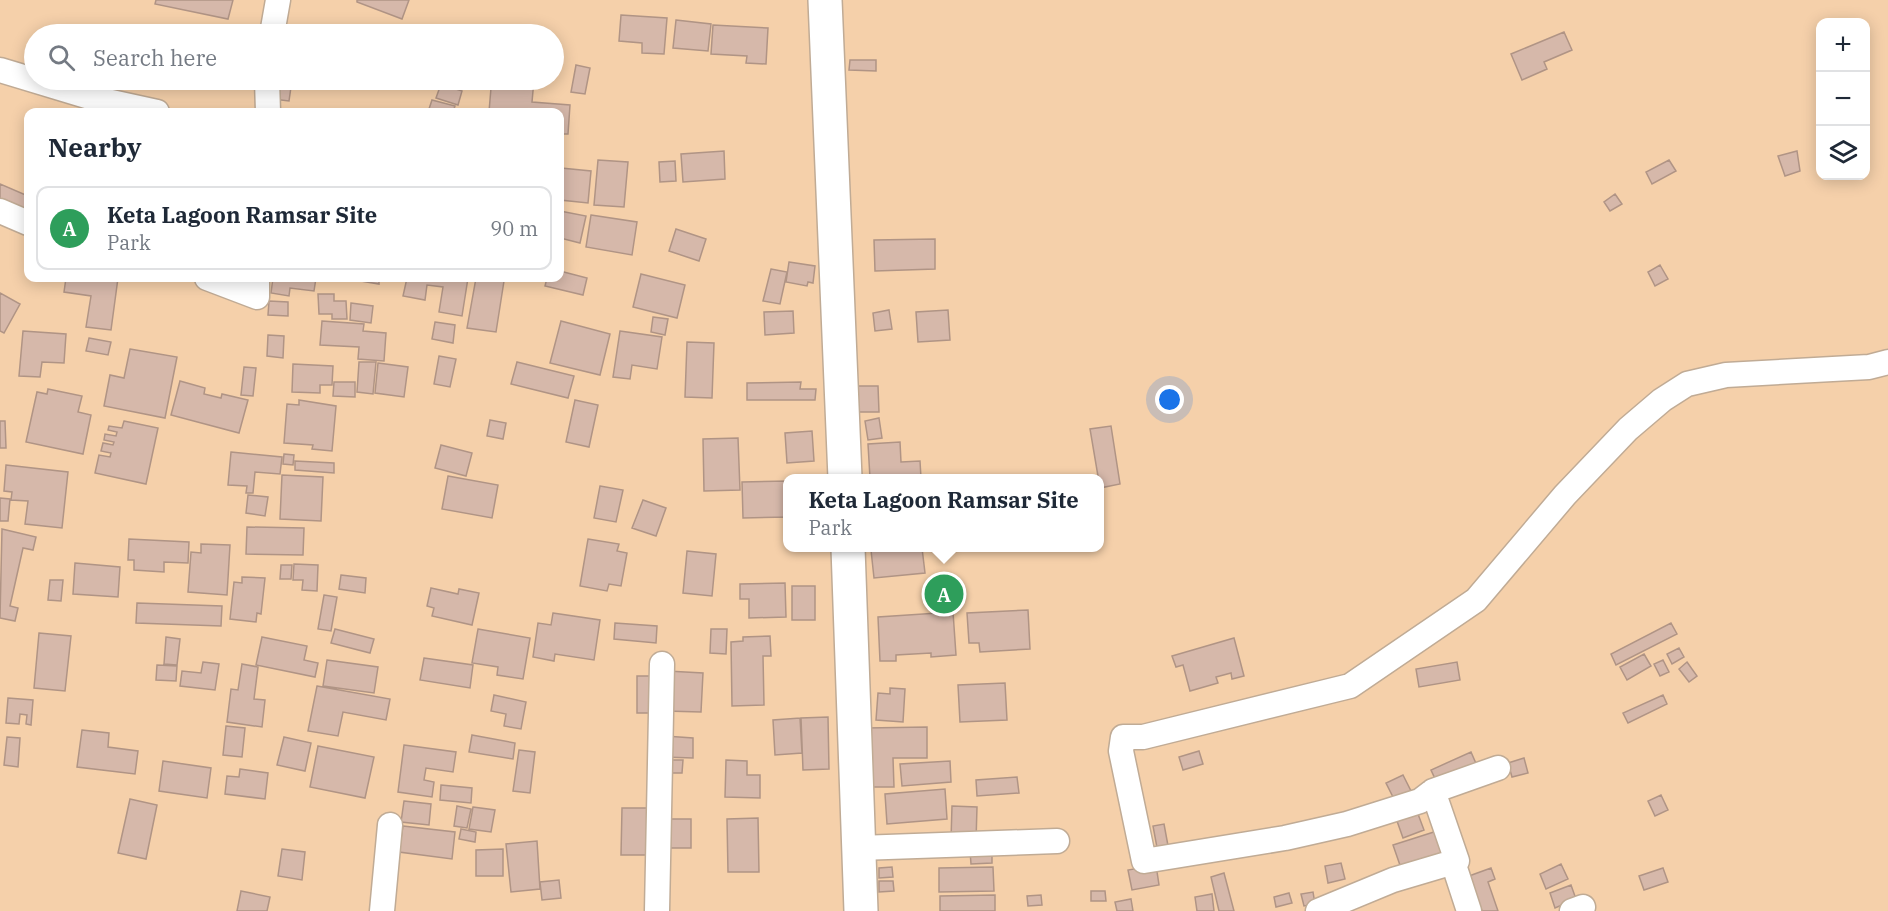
<!DOCTYPE html>
<html lang="en">
<head>
<meta charset="utf-8">
<style>
  :root { --surface:#fff; --page:#f2f2f3; --text:#1f2937; --muted:#747a83; --line:#e0e1e3; --accent:#937d24 }
  body { margin:0; font-family:"IBM Plex Serif",serif; background:var(--page); color:var(--text) }
  .controls { position:absolute; right:18px; top:18px; display:grid; overflow:hidden; border-radius:12px; box-shadow:0 3px 15px #0003 }
  .controls button { width:54px; height:54px; display:grid; place-items:center; padding:0; border:0; border-bottom:2px solid var(--line); background:var(--surface); color:var(--text); font:30px sans-serif }
  .you { position:absolute; left:1170px; top:400px; width:21px; height:21px; margin:-15px; border:4px solid #fff; border-radius:50%; background:#1a73e8; box-shadow:0 0 0 9px #1a73e833 }
  .badge { display:grid; place-items:center; width:39px; height:39px; border-radius:50%; background:var(--accent); color:#fff; font-size:20px; font-weight:700 }
  .pin { position:absolute; translate:-50% -50%; border:3px solid #fff; box-shadow:0 2px 6px #0006 }
  .popup { position:absolute; left:783px; top:474px; width:321px; height:78px; box-sizing:border-box; display:grid; place-content:center; border-radius:12px; background:var(--surface); filter:drop-shadow(0 2px 4px #0005); font-size:20px; white-space:nowrap; color:var(--muted) }
  .popup b { font-size:22px; color:var(--text) }
  .popup::after { content:''; position:absolute; left:50%; top:100%; margin-left:-12px; border:12px solid transparent; border-top-color:var(--surface) }
  .list { margin:0; padding:0; list-style:none }
  h2 { display:flex; justify-content:space-between; align-items:center; height:78px; margin:0; padding:0 24px; font-size:26px }
  h2 small { font-size:20px; font-weight:400; color:var(--muted) }
  .list li { display:grid; grid-template-columns:39px 1fr auto; gap:18px; align-items:center; box-sizing:border-box; height:84px; margin:0 12px 12px; padding:0 12px; border:2px solid var(--line); border-radius:12px }
  .list b { display:block; font-size:22px; white-space:nowrap }
  .list p { margin:0; font-size:20px; white-space:nowrap; color:var(--muted) }
  .list em { font-size:20px; font-style:normal; color:var(--muted) }
  .icon { flex:none; width:33px; height:33px; fill:none; stroke:currentColor; stroke-width:2; stroke-linecap:round; stroke-linejoin:round }
  .map { position:relative; flex:none; width:1888px; height:911px; overflow:hidden }
  .search { position:absolute; background:var(--surface); box-shadow:0 3px 15px #0003; left:24px; top:24px; width:540px; height:66px; display:flex; align-items:center; gap:15px; box-sizing:border-box; padding:0 21px; border-radius:33px; color:var(--muted); font-size:22px }
  .panel { position:absolute; background:var(--surface); box-shadow:0 3px 15px #0003; left:24px; top:108px; width:540px; height:174px; border-radius:12px }
  .map>svg:first-child { display:block }
  .green { fill:#f5d0aa; fill-rule:evenodd }
  .building { fill:#d6b8aa; stroke:#b09485; stroke-width:1.5 }
  .lines { fill:none; stroke-linecap:round; stroke-linejoin:round }
  .street-casing { stroke:#c0ab95; stroke-width:27 }
  .secondary-casing { stroke:#c0ab95; stroke-width:36 }
  .street { stroke:#fff; stroke-width:24 }
  .secondary { stroke:#fff; stroke-width:33 }
</style>
</head>
<body>
<div class="map">
<svg width="1888" height="911" viewBox="0 0 1888 911">
  <rect width="100%" height="100%" fill="#feebd9"/>
  <path class="green" d="M0,0H1888V911H0ZM1820,22H1866V176H1820ZM34,34H554V80H34ZM28,112H560V278H28ZM788,478H1100V548H788Z"/>
  <path class="building" d="M156,0H233L228,19L155,4Z
    M357,0H409L402,19L357,2Z
    M621,15L667,18L664,54L642,53V43L619,41Z
    M676,20L711,24L708,51L673,48Z
    M713,25L768,28L766,64L746,63L747,56L711,54Z
    M1564,32L1572,50L1544,62L1547,69L1522,80L1511,54Z
    M850,60H876V71L849,70Z
    M576,65L590,68L585,94L571,92Z
    M271,80H292L289,101L273,99Z
    M508,80H534L532,102L570,105L568,134H560V112H489L491,88L507,89Z
    M441,84L462,91L458,105L436,98Z
    M432,100L455,106L453,112H428Z
    M724,151L725,179L683,182L681,154Z
    M1797,151L1800,171L1785,176L1778,156Z
    M598,160L628,162L624,207L594,205Z
    M1669,160L1676,171L1652,184L1646,172Z
    M675,161L676,181L660,182L659,162Z
    M561,168L591,171L588,203L560,200Z
    M0,184L28,196V219L0,207Z
    M1615,194L1622,204L1610,211L1604,202Z
    M560,211L586,216L580,243L560,238Z
    M591,215L637,222L632,255L586,247Z
    M676,229L706,239L699,261L669,251Z
    M935,239V269L875,271L874,240Z
    M789,262L815,266L813,283L808,282L807,286L786,282Z
    M1660,265L1668,279L1655,286L1648,272Z
    M771,269L787,272L780,304L763,301Z
    M560,271L587,278L583,295L545,286L547,278H560Z
    M641,274L685,285L677,318L633,307Z
    M66,278H118L111,330L86,327L91,296L64,292Z
    M273,278H316L314,291L290,288L289,296L271,293Z
    M343,278H379V284Z
    M407,278H468L462,316L439,312L443,287L427,285L425,300L403,296Z
    M476,278L504,281L496,332L467,328Z
    M0,293L20,304L4,333L0,331Z
    M318,294H334V301H346L347,319H332V314H319Z
    M269,301L288,302V316L268,315Z
    M351,303L373,306L371,323L350,320Z
    M889,310L892,329L875,331L873,313Z
    M948,310L950,340L918,342L916,312Z
    M793,311L794,333L765,335L764,312Z
    M653,317L668,319L665,335L651,332Z
    M322,321L364,324L363,331L386,333L384,361L358,359L359,347L320,345Z
    M561,321L610,334L600,375L550,363Z
    M435,322L455,325L453,343L432,339Z
    M23,331L66,334L64,363L42,362L40,377L19,376Z
    M620,331L662,337L657,369L632,365L630,379L613,377Z
    M268,335L284,336L283,358L267,356Z
    M89,338L111,342L108,355L86,351Z
    M687,342L714,343L712,398L685,397Z
    M130,349L177,357L165,418L104,406L110,375L124,378Z
    M439,356L456,359L450,387L434,384Z
    M359,362H376L373,394L357,392Z
    M517,362L574,376L568,398L511,384Z
    M378,363L408,367L404,397L375,393Z
    M293,364L333,366L332,385H320V393L292,392Z
    M244,367L256,368L253,396L241,395Z
    M180,381L205,388L204,394L221,398L222,394L248,400L239,433L171,415Z
    M334,382H355V397L333,396Z
    M801,382L800,389H816L815,400H747V383Z
    M858,386H878L879,412H858Z
    M48,389L82,396L78,412L91,415L83,454L26,442L37,392L47,394Z
    M299,400L336,406L332,451L312,449L313,445L284,443L287,404L299,405Z
    M575,400L598,405L589,447L566,442Z
    M879,418L882,438L868,440L865,421Z
    M490,420L506,423L503,439L487,436Z
    M0,421H5L6,448H0Z
    M124,421L158,428L146,484L95,473L99,455L110,457L111,453L101,451L103,443L113,445L114,442L104,440L105,434L116,436L117,432L108,430L109,426L122,428Z
    M1111,426L1120,484L1100,488L1090,429Z
    M812,431L814,461L787,463L785,433Z
    M738,438L740,490L704,491L703,439Z
    M900,442L901,462L920,461L921,478H870L868,444Z
    M441,445L472,453L466,476L435,468Z
    M231,452L282,457L280,474L255,472L253,493H246L247,486L228,485Z
    M284,454L294,455L293,465L283,464Z
    M295,461L334,463V473L295,470Z
    M6,465L68,472L62,528L25,524L28,501L11,500L12,492L4,491Z
    M282,475L323,477L321,521L280,519Z
    M448,476L498,485L492,518L442,509Z
    M788,481V517L743,518L742,482Z
    M600,486L623,490L616,522L594,518Z
    M248,495L268,497L265,516L246,513Z
    M0,498L10,499L8,521H0Z
    M643,500L666,508L656,536L632,528Z
    M247,527L304,528L303,555L246,554Z
    M2,529L36,537L33,550L23,548L10,606L18,608L15,621L0,618Z
    M129,539L189,542L188,563L164,562V572L134,570V560H128Z
    M588,539L619,544L617,551L627,553L621,586L609,584L607,591L580,586Z
    M201,544L230,545L227,595L188,592L191,552L201,553Z
    M895,548H922L925,573L874,578L871,550Z
    M687,551L716,554L712,596L683,593Z
    M75,563L120,567L118,597L73,594Z
    M294,564L318,565L317,591L302,590L303,580H293Z
    M281,565H292L291,579H280Z
    M341,575L366,578L365,593L339,589Z
    M242,577L265,578L261,614L257,613L256,622L230,619L234,582L242,583Z
    M50,580H63L61,601L48,600Z
    M785,583L786,617L749,618V599H740V584Z
    M792,586H815V620H792Z
    M431,588L458,594L459,589L479,593L472,625L432,616L434,608L427,606Z
    M324,595L337,597L331,631L318,629Z
    M137,603L222,606L221,626L136,623Z
    M1028,610L1030,649L980,652L979,643H969L967,613Z
    M953,612L956,655L931,657V653L896,655V661H880L878,617Z
    M553,613L600,620L594,660L555,654L554,661L533,657L538,623L551,625Z
    M615,623L657,626L656,643L614,639Z
    M1671,623L1677,634L1616,665L1611,654Z
    M335,629L374,639L370,653L331,643Z
    M478,629L530,638L523,679L497,675L498,667L472,663Z
    M711,629H727L726,654L710,653Z
    M39,633L71,636L65,691L34,688Z
    M770,636L771,656H763L764,705L732,706L731,642L743,641V637Z
    M166,637L180,639L177,665L164,664Z
    M262,637L307,646L304,660L318,663L315,677L256,665Z
    M1234,638L1244,676L1232,679L1231,673L1216,677L1218,683L1190,691L1183,665L1176,667L1172,656Z
    M1679,648L1684,657L1672,664L1667,654Z
    M1644,654L1651,666L1627,680L1620,667Z
    M424,658L473,665L470,688L420,680Z
    M327,660L378,667L374,693L323,686Z
    M1663,660L1669,672L1660,676L1654,664Z
    M203,662L219,664L215,690L180,686L182,671L201,673Z
    M1457,662L1460,680L1419,687L1416,669Z
    M1687,662L1697,676L1689,682L1679,669Z
    M242,664L258,667L254,699L265,700L262,727L227,722L231,689L238,690Z
    M157,665L177,666L176,681L156,680Z
    M667,671L703,673L701,712L665,711Z
    M637,676H656V713H637Z
    M1005,683L1007,720L960,722L958,685Z
    M317,686L390,699L386,720L343,712L338,736L308,731Z
    M890,688L905,689L903,722L876,720L878,693L890,694Z
    M494,695L526,702L521,729L504,726L506,714L491,711Z
    M1663,695L1667,704L1628,723L1623,713Z
    M8,698L33,700L31,725L26,724L27,715L20,714L19,724L6,723Z
    M828,717L829,769L803,770L801,718Z
    M800,718L802,753L775,755L773,720Z
    M226,726L245,728L242,757L223,755Z
    M927,727V758H893L894,787H866V728Z
    M82,730L109,733L108,747L138,751L135,774L77,767Z
    M472,735L515,743L513,759L469,752Z
    M665,736L693,738V758L664,757Z
    M7,737L20,738L18,767L4,765Z
    M284,737L311,743L305,771L277,765Z
    M404,745L456,752L453,772L426,768L424,780L434,782L432,797L398,792Z
    M318,746L374,757L365,798L310,787Z
    M519,750L535,752L530,793L513,791Z
    M1199,751L1203,764L1183,770L1179,757Z
    M1471,752L1478,768L1438,785L1431,770Z
    M1524,758L1528,773L1512,777L1508,763Z
    M667,760H683L682,773H667Z
    M726,760L747,761V775H760V798L725,797Z
    M163,761L211,768L207,798L159,791Z
    M950,761L951,782L902,786L900,764Z
    M240,769L268,773L265,799L225,794L227,776L239,777Z
    M1403,775L1411,791L1394,799L1386,783Z
    M1017,777L1019,793L977,796L976,780Z
    M441,785L472,788L471,803L440,800Z
    M945,789L947,819L887,824L885,794Z
    M1661,795L1668,810L1655,816L1648,801Z
    M130,799L157,805L146,859L118,853Z
    M404,801L431,804L429,825L401,822Z
    M457,806L471,809L467,828L454,826Z
    M952,806L977,807L976,841L951,840Z
    M473,807L495,810L491,832L469,829Z
    M622,808H652L651,855H621Z
    M1418,814L1424,830L1403,838L1397,821Z
    M758,818L759,872H728L727,819Z
    M670,819H691V848H669Z
    M1164,824L1169,851L1158,853L1153,826Z
    M403,826L455,832L452,859L399,852Z
    M461,829L476,832L475,842L459,839Z
    M1437,831L1445,857L1402,871L1393,845Z
    M537,841L540,889L511,892L506,844Z
    M282,849L305,852L302,880L278,876Z
    M503,849V876H476V850Z
    M1001,849V855H992V863L971,864L970,851Z
    M1341,863L1345,879L1328,883L1325,866Z
    M1561,864L1568,879L1546,889L1540,874Z
    M1156,865L1159,885L1132,890L1128,870Z
    M892,867L893,877L879,878V868Z
    M993,867L994,891L939,892V868Z
    M1491,868L1495,879L1488,882L1498,911H1482L1469,876Z
    M1663,868L1668,882L1644,890L1639,876Z
    M1224,873L1234,911H1219L1211,877Z
    M559,880L561,898L542,900L540,882Z
    M879,881H893L894,891L879,892Z
    M1571,885L1576,899L1555,908L1550,893Z
    M241,891L270,897L267,911H237Z
    M1091,891H1105L1106,901H1091Z
    M1313,892L1315,904L1304,906L1301,894Z
    M1289,893L1292,903L1276,907L1274,897Z
    M1212,894L1214,911H1197L1195,897Z
    M995,895V911H940V896Z
    M1041,895L1042,905L1028,906L1027,896Z
    M1131,899L1133,911H1117L1115,902Z"/>
  <g class="lines">
    <defs>
      <path id="street" d="M272,34L278,0
        M0,70L93,98L157,112
        M267,80L268,112
        M0,211L28,223
        M207,278L257,297V278
        M1498,768L1433,791L1420,801L1347,824L1285,838L1144,861L1121,751L1123,737H1143L1350,686L1476,600L1565,495L1628,429L1662,400L1687,384L1726,375L1869,367L1888,362
        M859,848L1057,841
        M1453,862L1469,911
        M382,911L390,825
        M657,911L662,664
        M1318,911L1393,880L1457,861L1433,791
        M1572,911L1583,907"/>
      <path id="secondary" d="M825,0L845,478
        M848,548L861,911"/>
    </defs>
    <use href="#street" class="street-casing"/>
    <use href="#secondary" class="secondary-casing"/>
    <use href="#street" class="street"/>
    <use href="#secondary" class="secondary"/>
  </g>
</svg>
<div class="controls">
<button>+</button>
<button>−</button>
<button><svg class="icon" aria-label="layers" viewBox="0 0 24 24"><path d="M12 4l9 5-9 5-9-5zM3 14l9 5 9-5"/></svg></button>
</div>
<div class="you"></div>
<div class="pin badge" style="left:944px;top:594px;background:#2e9e5b">A</div>
<div class="popup"><b>Keta Lagoon Ramsar Site</b>Park</div>
<div class="search"><svg class="icon" aria-label="search" viewBox="0 0 24 24"><circle cx="10" cy="10" r="6"/><path d="M15 15l6 6"/></svg>Search here</div>
<section class="panel">
<h2>Nearby<small></small></h2>
<ul class="list">
<li><span class="badge" style="background:#2e9e5b">A</span><div><b>Keta Lagoon Ramsar Site</b><p>Park</p></div><em>90 m</em></li>
</ul>
</section>
</div>
</body>
</html>
